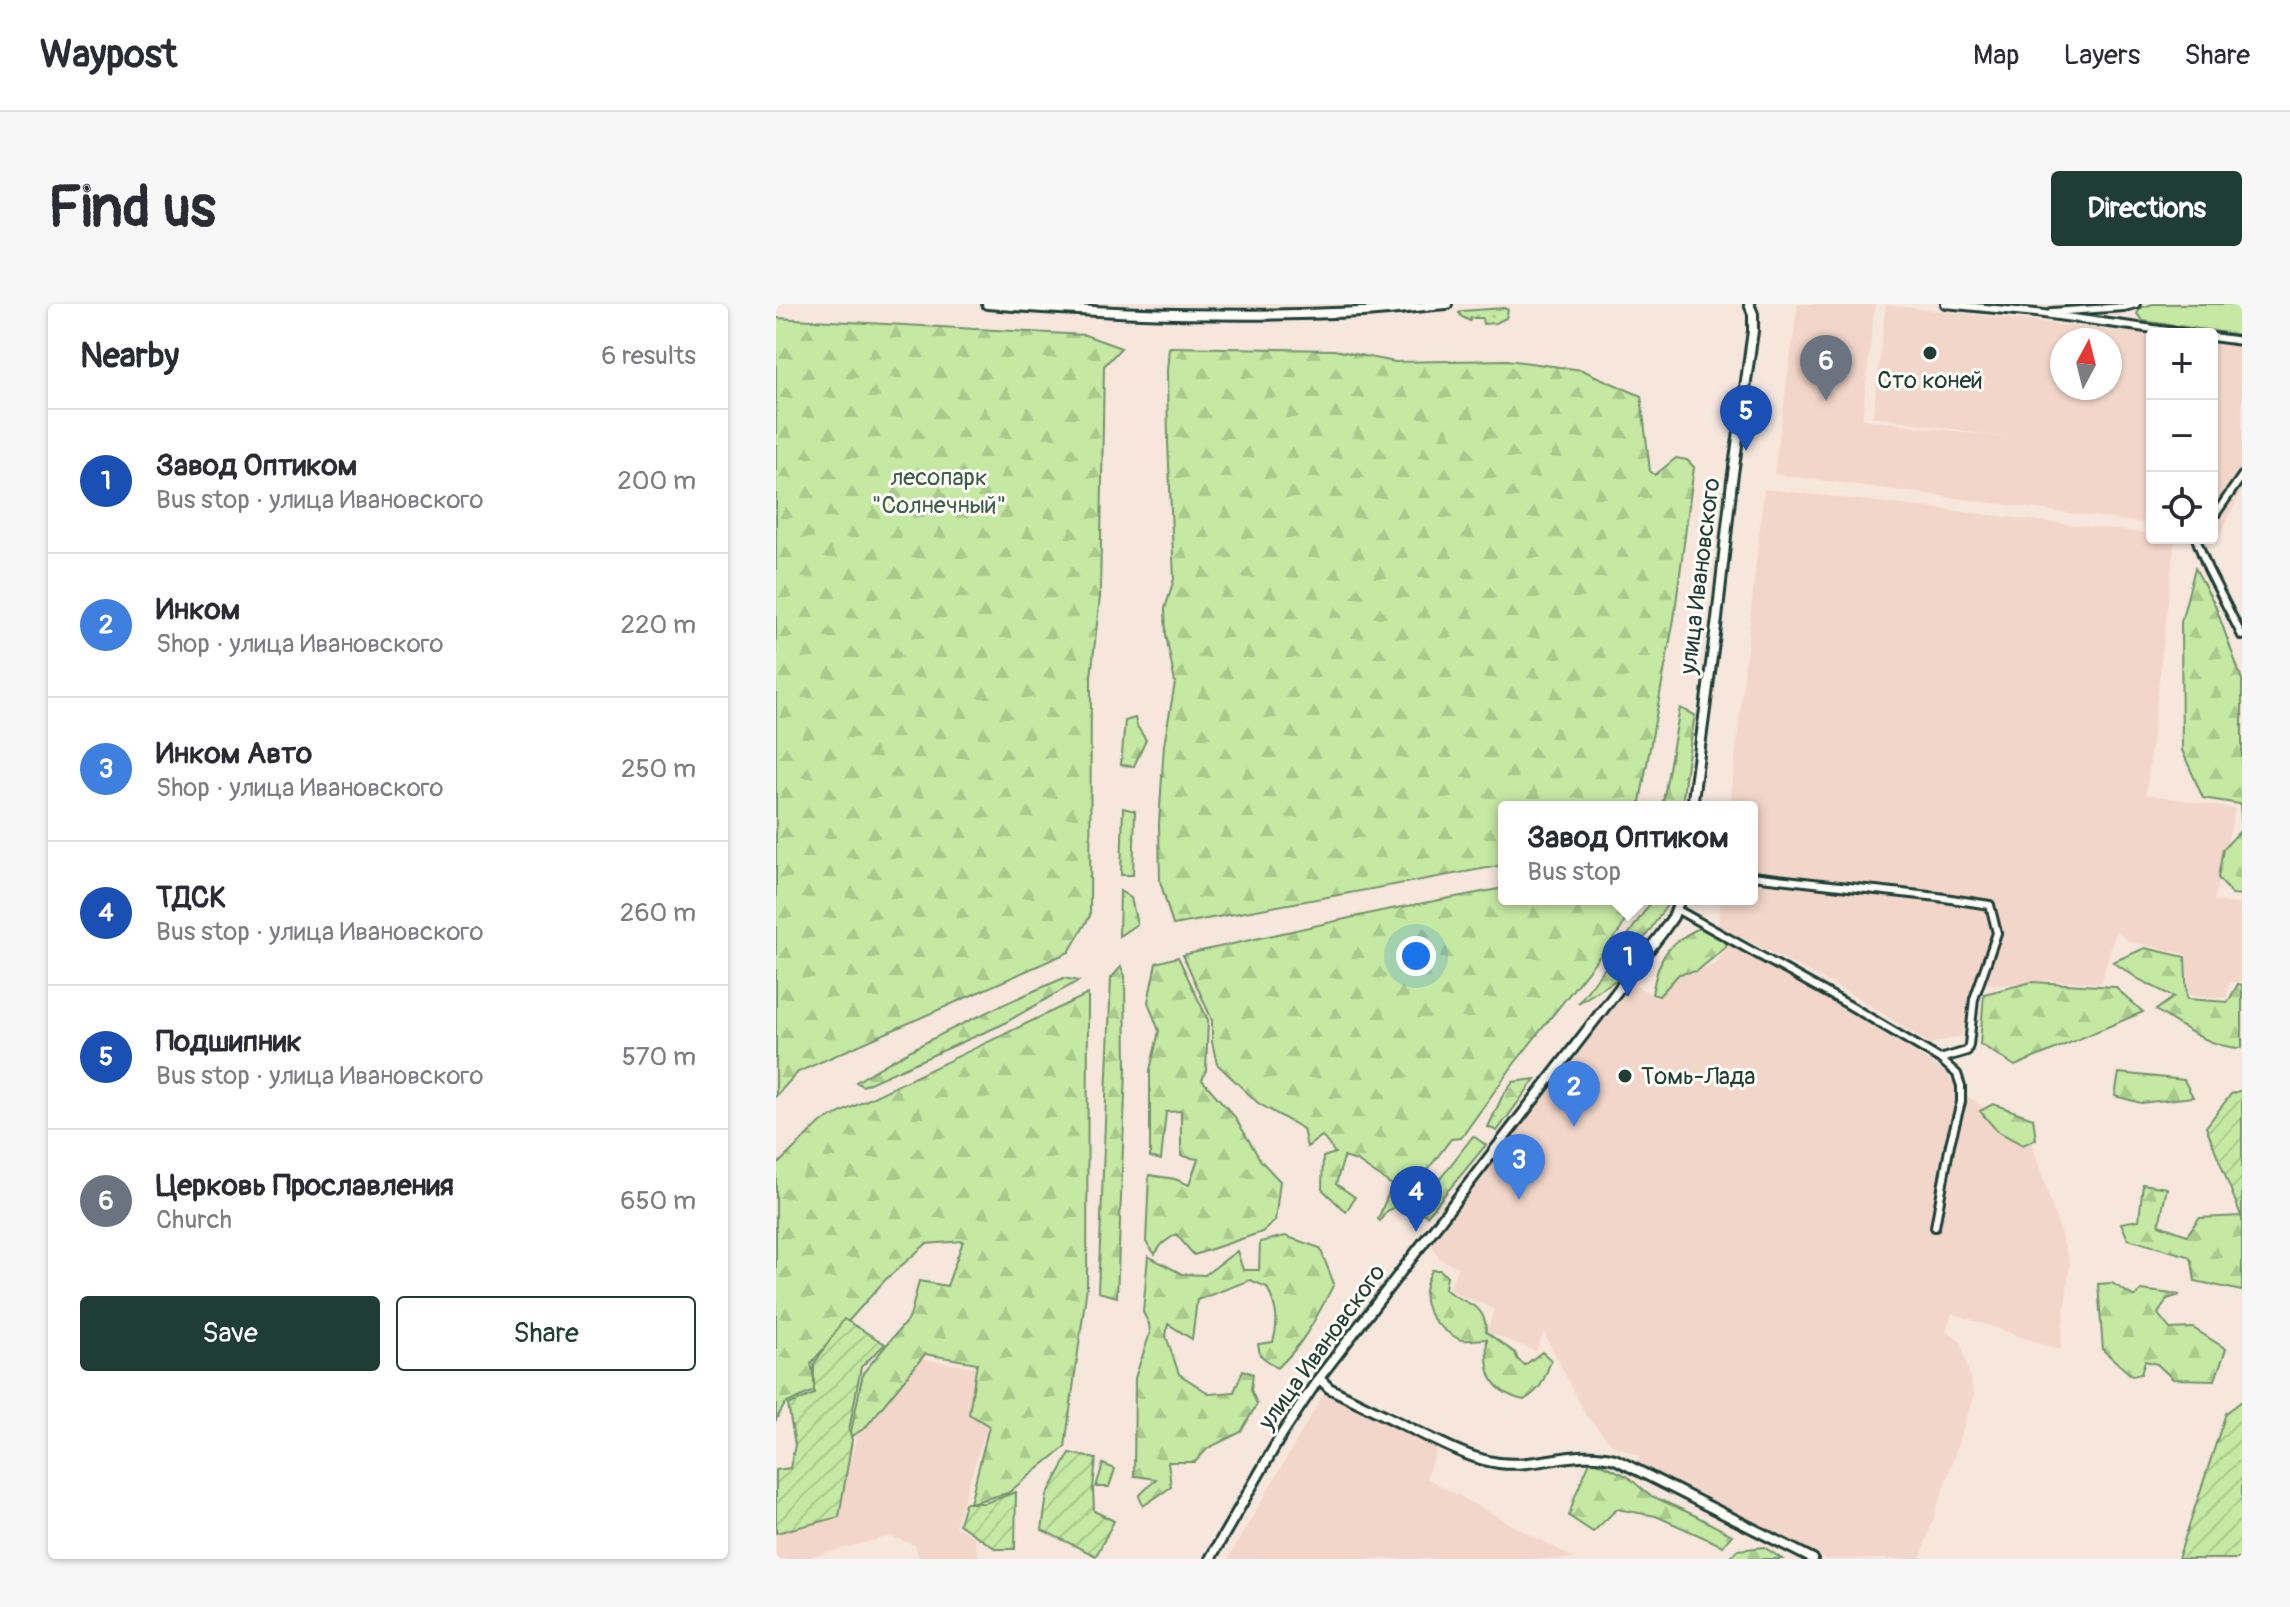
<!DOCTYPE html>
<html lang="en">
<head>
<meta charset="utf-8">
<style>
  :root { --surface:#fff; --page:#f7f7f7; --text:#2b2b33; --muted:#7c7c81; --line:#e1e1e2; --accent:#1f3d34 }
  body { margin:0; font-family:Pangolin,sans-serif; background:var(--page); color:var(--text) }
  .controls { position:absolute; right:24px; top:24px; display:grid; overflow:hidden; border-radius:8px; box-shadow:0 2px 6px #0004 }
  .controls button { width:72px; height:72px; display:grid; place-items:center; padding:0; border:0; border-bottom:2px solid var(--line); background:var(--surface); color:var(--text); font:40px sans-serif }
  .compass { position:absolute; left:1274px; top:24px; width:72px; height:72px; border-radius:50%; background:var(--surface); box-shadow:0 2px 6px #0004; rotate:7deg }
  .you { position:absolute; left:640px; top:652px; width:28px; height:28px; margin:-20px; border:6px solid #fff; border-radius:50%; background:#1a73e8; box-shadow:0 0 0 12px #1a73e833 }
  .badge { display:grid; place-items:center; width:52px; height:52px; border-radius:50%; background:var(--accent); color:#fff; font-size:26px; font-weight:700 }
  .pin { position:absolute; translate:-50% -66px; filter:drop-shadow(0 2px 4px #0008) }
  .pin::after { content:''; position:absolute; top:42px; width:28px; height:24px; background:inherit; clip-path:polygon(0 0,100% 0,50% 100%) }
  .popup { position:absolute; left:722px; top:497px; width:260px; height:104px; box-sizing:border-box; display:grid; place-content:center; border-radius:8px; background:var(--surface); filter:drop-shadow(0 2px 6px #0005); font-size:26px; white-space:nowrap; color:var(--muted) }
  .popup b { font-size:30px; color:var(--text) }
  .popup::after { content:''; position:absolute; left:50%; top:100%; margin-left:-16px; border:16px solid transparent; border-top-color:var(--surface) }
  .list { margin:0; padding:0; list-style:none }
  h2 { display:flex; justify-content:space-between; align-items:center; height:104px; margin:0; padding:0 32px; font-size:34px }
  h2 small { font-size:26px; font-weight:400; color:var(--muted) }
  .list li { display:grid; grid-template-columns:52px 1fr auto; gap:24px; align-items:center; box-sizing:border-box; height:144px; padding:0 32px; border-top:2px solid var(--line) }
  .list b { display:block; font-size:30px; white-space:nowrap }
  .list p { margin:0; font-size:26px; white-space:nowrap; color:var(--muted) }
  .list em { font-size:26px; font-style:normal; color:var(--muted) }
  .actions { display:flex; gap:16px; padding:24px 32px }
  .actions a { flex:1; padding:18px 0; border:2px solid var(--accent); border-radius:8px; text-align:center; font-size:28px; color:var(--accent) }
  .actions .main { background:var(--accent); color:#fff }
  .icon { flex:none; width:44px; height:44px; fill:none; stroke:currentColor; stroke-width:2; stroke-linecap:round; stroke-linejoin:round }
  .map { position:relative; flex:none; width:1466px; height:1255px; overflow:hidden; border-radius:8px }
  header { display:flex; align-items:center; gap:48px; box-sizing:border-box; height:112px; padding:0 40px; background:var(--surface); border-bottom:2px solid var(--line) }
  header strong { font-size:38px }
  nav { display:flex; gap:44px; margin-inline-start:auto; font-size:28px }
  .intro { display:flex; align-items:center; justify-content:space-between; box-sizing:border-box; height:192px; padding:0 48px }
  h1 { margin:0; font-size:56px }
  .button { padding:20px 36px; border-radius:8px; background:var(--accent); color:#fff; font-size:28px; font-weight:700 }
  main { display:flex; gap:48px; padding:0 48px }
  aside { flex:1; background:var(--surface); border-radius:8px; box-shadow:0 2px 6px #0004 }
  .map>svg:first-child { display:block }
  .built { fill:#f2d6c9; fill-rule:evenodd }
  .grass { fill:url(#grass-dots); stroke:#72936c; stroke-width:2 }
  .forest { fill:url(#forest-firs); stroke:#72936c; stroke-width:2 }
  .park { fill:#c5e9a3; stroke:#72936c; stroke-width:2 }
  .garden { fill:url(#garden-furrows); stroke:#72936c; stroke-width:2 }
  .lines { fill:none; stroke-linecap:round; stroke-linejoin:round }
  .street-casing { stroke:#1f3d34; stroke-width:12 }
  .secondary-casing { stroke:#1f3d34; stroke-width:14 }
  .street { stroke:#fdfcf7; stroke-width:6 }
  .secondary { stroke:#fdfcf7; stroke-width:8 }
  .poi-dot { fill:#1f3d34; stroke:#fdfcf7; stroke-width:3 }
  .labels { text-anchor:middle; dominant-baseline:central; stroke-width:6; stroke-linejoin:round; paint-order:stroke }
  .poi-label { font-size:24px; fill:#1f3d34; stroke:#fdfcf7 }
  .park-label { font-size:24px; fill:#405f4a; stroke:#fdfcf7 }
  .street-label { font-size:24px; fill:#1f3d34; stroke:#fdfcf7 }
</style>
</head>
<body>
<header>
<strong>Waypost</strong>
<nav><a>Map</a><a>Layers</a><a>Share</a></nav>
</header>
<div class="intro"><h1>Find us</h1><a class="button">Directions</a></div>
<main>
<aside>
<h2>Nearby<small>6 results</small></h2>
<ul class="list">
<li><span class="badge" style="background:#1a4fb4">1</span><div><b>Завод Оптиком</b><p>Bus stop · улица Ивановского</p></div><em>200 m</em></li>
<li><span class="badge" style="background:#3f7fe0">2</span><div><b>Инком</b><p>Shop · улица Ивановского</p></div><em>220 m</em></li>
<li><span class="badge" style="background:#3f7fe0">3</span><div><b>Инком Авто</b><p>Shop · улица Ивановского</p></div><em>250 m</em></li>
<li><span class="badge" style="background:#1a4fb4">4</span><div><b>ТДСК</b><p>Bus stop · улица Ивановского</p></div><em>260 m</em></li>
<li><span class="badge" style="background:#1a4fb4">5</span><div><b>Подшипник</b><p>Bus stop · улица Ивановского</p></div><em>570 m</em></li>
<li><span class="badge" style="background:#6b7280">6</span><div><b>Церковь Прославления</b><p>Church</p></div><em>650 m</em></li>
</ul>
<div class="actions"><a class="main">Save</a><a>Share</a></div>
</aside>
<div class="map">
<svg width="1466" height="1255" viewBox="0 0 1466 1255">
  <defs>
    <pattern id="grass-dots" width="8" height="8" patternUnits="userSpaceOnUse" patternTransform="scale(2)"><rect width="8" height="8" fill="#c5e9a3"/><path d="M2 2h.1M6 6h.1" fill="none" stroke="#a9c98d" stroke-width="1.8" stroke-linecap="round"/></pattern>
    <pattern id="forest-firs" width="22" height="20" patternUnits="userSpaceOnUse" patternTransform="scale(2)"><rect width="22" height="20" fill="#c5e9a3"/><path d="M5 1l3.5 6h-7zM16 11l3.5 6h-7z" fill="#a9c98d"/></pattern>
    <pattern id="garden-furrows" width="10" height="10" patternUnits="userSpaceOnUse" patternTransform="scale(2)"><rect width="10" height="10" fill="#c5e9a3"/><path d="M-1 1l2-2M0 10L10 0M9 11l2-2" fill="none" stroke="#a9c98d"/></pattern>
  </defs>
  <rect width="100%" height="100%" fill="#f6e6dc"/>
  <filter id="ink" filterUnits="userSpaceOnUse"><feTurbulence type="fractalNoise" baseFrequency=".0125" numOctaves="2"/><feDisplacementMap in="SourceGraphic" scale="16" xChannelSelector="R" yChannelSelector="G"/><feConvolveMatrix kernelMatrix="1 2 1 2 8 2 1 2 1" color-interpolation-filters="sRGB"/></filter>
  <g filter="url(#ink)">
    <path class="built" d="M1022,0H1099L1086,115L1232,134L1097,112L1110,1L1376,31V220L998,170ZM1286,36H1334V84H1286Z
      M1436,38L1466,42V185L1445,229L1436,228Z
      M988,185L1376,230V234H1399L1370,490L1459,505L1438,597L1466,601V678H1453L1450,694L1413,691L1410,650L1352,637L1340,626L1325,679L1269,676L1223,681L1207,679L1185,732L1154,740L1079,692L942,621L945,595H976V503H954Z
      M956,636L1168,767L1182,785L1256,840L1294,959L1284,1046L1176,1009L1170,1027L1185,1038L1198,1091L1144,1255H1048L932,1197L933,1193L860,1160L864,1152L837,1141L810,1112L768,1028L760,1047L711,1028L718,1005L673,986L682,963L664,955L655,940L856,680L881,694L904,671L939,661Z
      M145,1055L204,1064L212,1118L179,1222L198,1233L203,1255H143L139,1241L114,1232L26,1255H0V1224L61,1208L84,1120Z
      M549,1088L661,1144L650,1174L799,1255H452Z"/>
    <path class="grass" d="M728,4L732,6L730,14L720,19L707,20L706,14H695L694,17L686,13L683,9L686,7Z"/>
    <path class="forest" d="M0,14L309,31L345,44L328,62L324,293L315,373L314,612L293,648L22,768L0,792Z
      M393,43L558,46L619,58L731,56L806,66L865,92L874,167L879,171L900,154L911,156L918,163L898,315L863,503H728V561L397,621L384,577L383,520L388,441L399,379L390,331L389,305L398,275L392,138L391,67Z
      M1419,264L1439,301L1466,376V591L1456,590L1442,574L1447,545L1466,525L1464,500L1427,494L1406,446L1405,318Z
      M904,404L919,411L910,466L906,503H886Z
      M359,414L361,422L370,436L358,462L345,461L349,417Z
      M347,504L359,507L357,571H345Z
      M728,584V595H859L845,625L738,760L685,834L675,835L626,900L611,907L604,917L602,915L616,881L581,857L568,853L560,880L579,893L570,908L546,885L547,853L559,849L546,832L531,843L527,825L482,799L441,760L436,738V716L407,651L605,607Z
      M344,587L355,594L361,620L343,632Z
      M877,595H893V598L840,676L802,699L835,656Z
      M932,620L951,630L950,643L921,667L903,670L883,692L876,690C884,647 893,638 932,620Z
      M1369,644L1409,653L1411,695L1452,698L1462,680L1466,681V744C1436,745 1405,722 1380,706L1398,693L1364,676L1337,658Z
      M402,653L432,716L430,766L426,776L459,813L485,857L504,877L499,917L486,928L418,951L400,930L386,940L379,950L370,938L373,871L399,875L413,881L422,855L405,852V807L390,808L385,856L374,853V766L383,727L372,698L380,659Z
      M345,663L349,672L350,766L341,993L322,988L335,674Z
      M288,674L302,677L225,721L87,782L80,778C145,737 217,704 288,674Z
      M1256,678L1339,683L1367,708L1239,762L1204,740L1208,690Z
      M312,690L311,982L289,1143L232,1189L194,1199L213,1122L193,1110L201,1059L149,1050L89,1124L74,1133L87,1069L134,1013L143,977L171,982L187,937L150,940L109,976L35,1059L40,1086L9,1100L0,1116V862L45,818Z
      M1343,769L1408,776L1417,793L1365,799L1339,792Z
      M759,775L721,827L712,823L726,793L737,778Z
      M1217,800L1257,814L1260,835L1247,841L1221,827L1204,807Z
      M697,832L710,841L651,912L641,905Z
      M1367,880L1391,884L1383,921L1411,931L1423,914L1466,912V987L1419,977L1416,957L1412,952L1352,935L1345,919L1363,916Z
      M509,932L544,944L558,980C542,1010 527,1042 501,1064L484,1051L482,1040L497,1038C503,1017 501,1004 491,983L474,976L421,996L416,1035L392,1020L390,1032L403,1070L434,1090L458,1088L467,1066L477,1070L475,1086L481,1100L465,1128L432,1144L419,1158H392L395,1183L367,1202L363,1192L380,1175L358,1172L359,1074L374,1029L373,1020L367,1008L372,952L406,970L429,971L461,947L467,966H483L484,938Z
      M656,966H664L671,972L669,985C688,1002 710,997 710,1028L739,1049L742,1056L749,1061L766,1048L775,1056C768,1076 766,1085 748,1096C713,1088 709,1067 711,1035C704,1035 694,1037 686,1036C680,1035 675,1030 670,1027C647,1010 643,991 656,966Z
      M1336,979L1359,993L1365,986L1404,991L1391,995L1382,1010L1394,1025L1417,1024L1450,1045L1439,1076L1397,1075L1381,1060L1369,1057L1365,1070L1356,1072L1327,1046L1322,980Z
      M815,1155L851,1172L873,1191L918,1211L956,1231L947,1242L880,1212L841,1205L817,1228L793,1212L799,1192Z
      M327,1160L339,1165L333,1183H320Z
      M988,1243L1006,1255H952L962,1246Z"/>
    <path class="park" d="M1377,0H1466V31L1367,17L1361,10L1364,4Z"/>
    <path class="garden" d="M1466,786V914L1430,823L1455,790Z
      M68,1015L109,1040L85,1063L73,1126L76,1136L63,1213L0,1229V1166L14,1164L19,1141L12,1101L38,1090V1060Z
      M1466,1097V1255H1402L1450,1109Z
      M294,1149L320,1155L317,1184L318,1207L338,1217L320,1252L266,1226L271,1191Z
      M240,1188L239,1245H220L183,1220L189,1199H209Z"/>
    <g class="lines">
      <defs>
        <path id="street" d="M1169,0L1260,9L1414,30
          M1276,8L1348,3L1360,0
          M1436,33L1466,37
          M1436,215L1466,172
          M1423,234L1421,237L1432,265L1466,332
          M976,572L1162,593L1214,601L1221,629L1198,695L1193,741L1191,747L1164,755
          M900,605L1071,700L1164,755L1181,770L1185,782V798L1174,840L1159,923"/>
        <path id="secondary" d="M211,0C336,10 461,14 586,8C614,7 643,2 671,0
          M916,503L941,315L956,177L977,27V10L973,0
          M543,1074L553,1084C583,1099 613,1113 642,1128C668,1140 694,1155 723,1159C762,1164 801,1144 839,1155L1037,1255
          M434,1255L506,1130L543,1074L886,629L897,613L904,595"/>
      </defs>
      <use href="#street" class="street-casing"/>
      <use href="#secondary" class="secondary-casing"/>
      <use href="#street" class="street"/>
      <use href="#secondary" class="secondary"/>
    </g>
  </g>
  <g class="poi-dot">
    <circle cx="1154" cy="49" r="8"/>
    <circle cx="849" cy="772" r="8"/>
  </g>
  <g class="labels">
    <g class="poi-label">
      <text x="1154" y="76">Сто коней</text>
      <text x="865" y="772" text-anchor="start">Томь-Лада</text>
    </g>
    <g class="park-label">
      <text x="163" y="173">лесопарк<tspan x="163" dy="28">"Солнечный"</tspan></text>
    </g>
    <g class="street-label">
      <text transform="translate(924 272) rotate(-83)">улица Ивановского</text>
      <text transform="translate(546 1043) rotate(-54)">улица Ивановского</text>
    </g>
  </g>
</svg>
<div class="controls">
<button>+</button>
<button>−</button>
<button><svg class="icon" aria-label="locate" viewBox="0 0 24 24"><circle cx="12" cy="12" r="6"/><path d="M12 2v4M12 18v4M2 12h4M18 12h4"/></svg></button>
</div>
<svg class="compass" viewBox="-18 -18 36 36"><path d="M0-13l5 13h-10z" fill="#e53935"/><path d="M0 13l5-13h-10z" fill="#7c7c81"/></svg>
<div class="you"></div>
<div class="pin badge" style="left:852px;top:693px;background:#1a4fb4">1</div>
<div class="popup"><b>Завод Оптиком</b>Bus stop</div>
<div class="pin badge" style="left:798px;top:823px;background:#3f7fe0">2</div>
<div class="pin badge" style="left:743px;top:896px;background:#3f7fe0">3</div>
<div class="pin badge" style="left:640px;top:928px;background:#1a4fb4">4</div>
<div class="pin badge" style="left:970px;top:147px;background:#1a4fb4">5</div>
<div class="pin badge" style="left:1050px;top:97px;background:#6b7280">6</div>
</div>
</main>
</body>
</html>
